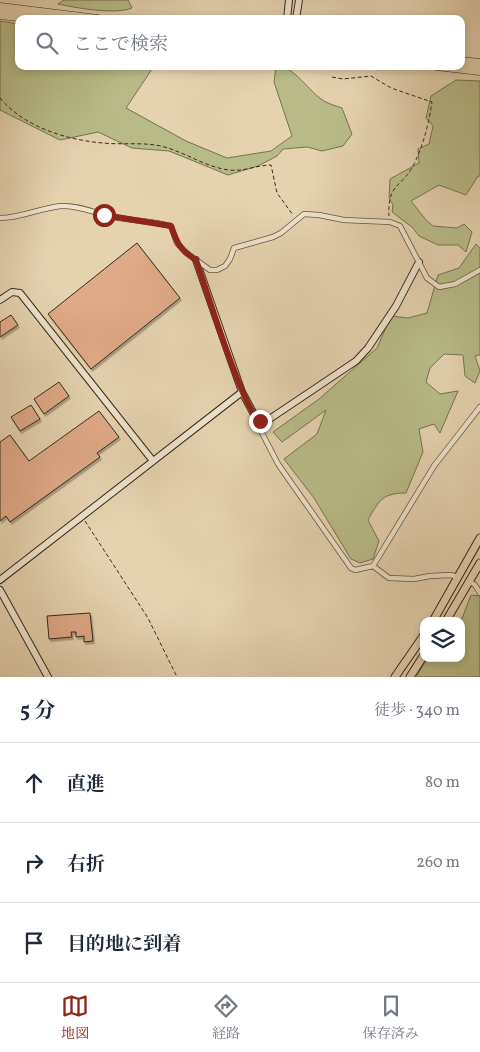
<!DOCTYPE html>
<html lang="ja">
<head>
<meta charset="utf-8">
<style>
  :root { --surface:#fff; --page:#f2f2f3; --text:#1f2937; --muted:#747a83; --line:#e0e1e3; --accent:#8f2418 }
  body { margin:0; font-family:Vollkorn,"Noto Serif JP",serif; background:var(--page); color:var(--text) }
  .controls { position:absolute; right:15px; bottom:15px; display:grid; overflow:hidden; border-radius:10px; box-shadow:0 2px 8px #0003 }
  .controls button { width:45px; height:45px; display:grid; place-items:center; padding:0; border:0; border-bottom:1px solid var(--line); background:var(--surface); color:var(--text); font:25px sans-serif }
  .stop { position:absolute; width:15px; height:15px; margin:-11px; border:4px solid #8f2418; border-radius:50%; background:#fff }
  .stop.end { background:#8f2418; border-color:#fff; box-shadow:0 1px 5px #0008 }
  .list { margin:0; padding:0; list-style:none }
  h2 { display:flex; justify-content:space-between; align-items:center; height:65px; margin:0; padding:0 20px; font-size:21px }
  h2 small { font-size:16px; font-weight:400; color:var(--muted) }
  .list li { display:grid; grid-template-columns:32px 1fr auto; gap:15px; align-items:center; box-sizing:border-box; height:80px; padding:0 20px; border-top:1px solid var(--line) }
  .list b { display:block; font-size:19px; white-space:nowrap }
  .list em { font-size:16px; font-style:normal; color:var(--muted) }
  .icon { flex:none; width:28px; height:28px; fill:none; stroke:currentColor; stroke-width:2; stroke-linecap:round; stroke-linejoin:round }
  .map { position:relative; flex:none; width:480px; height:677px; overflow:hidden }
  .search { position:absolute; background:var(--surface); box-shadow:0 2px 8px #0003; left:15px; right:15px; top:15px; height:55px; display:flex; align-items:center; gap:12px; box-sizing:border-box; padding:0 18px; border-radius:10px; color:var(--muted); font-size:19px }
  .sheet { height:305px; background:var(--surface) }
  nav { display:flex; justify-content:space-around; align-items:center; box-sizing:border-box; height:70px; border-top:1px solid var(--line); background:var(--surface); font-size:14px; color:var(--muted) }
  nav a { display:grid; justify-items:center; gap:2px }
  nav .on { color:var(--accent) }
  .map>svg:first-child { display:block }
  .green { fill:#b8bb88; stroke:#767252 }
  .building { fill:#e0a987; stroke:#352a1c; filter:url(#shadow) }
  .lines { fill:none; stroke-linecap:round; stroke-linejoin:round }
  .street-casing { stroke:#615441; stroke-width:6 }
  .secondary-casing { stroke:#352a1c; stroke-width:8 }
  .primary-casing { stroke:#352a1c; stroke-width:9 }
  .highway-casing { stroke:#352a1c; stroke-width:9 }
  .path { stroke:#352a1c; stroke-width:1; stroke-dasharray:4 2.5; stroke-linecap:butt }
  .street { stroke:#eee2cb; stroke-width:4.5 }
  .secondary { stroke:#eee2cb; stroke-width:6 }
  .primary { stroke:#e5d2af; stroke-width:7 }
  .highway { stroke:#e5d2af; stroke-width:8 }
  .route { stroke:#8f2418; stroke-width:6 }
</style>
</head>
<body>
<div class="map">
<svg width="480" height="677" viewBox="0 0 480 677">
  <defs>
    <filter id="shadow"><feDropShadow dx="1.5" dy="2.5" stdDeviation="0" flood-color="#0004"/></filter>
  </defs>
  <rect width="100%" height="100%" fill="#e5d2af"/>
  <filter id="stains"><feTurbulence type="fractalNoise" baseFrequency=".004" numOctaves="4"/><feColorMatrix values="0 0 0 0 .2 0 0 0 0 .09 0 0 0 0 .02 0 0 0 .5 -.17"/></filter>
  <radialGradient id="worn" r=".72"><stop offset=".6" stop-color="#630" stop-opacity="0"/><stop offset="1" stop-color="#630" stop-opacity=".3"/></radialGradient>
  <path class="green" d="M64,0H128L132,8C116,15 76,8 58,4Z
    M0,21L19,24V66H154L126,108L186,141L227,158L271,151L292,136L274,82L276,66C296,67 308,91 324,101C329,104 336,106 342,108L352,134L343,146L322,151L307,147L283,149L277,156L258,166L228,175L169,151L132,148L98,132L60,140L0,110Z
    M456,80L480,81V176H478L466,195L439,185L411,201L426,220L433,226L457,228L464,224L472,232L466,252L458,245H438L419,236L412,227L392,212L393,205L389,198L390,179L419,163L418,149L429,144L433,126L426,118L431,96Z
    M476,244L480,248V355L475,356L480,371L475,383L465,376L463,355L444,354L430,368L426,382L440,394L458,391L440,433L434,424L419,429L423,452L406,493C383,493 379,500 368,520L379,541L373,559L360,563L351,559L314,498L284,459L317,434L326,410L282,442L273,432L319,399L377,348L391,316L408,318L427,313L438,275L459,268Z
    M471,595L480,596V677H416L422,667L429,658H461V621Z"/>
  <path class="building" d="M137,243L180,298L91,369L48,314Z
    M11,315L18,325L0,337V322Z
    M59,382L69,396L44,414L34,399Z
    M31,405L40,419L20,431L11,417Z
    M99,411L119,437L97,453L100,457L10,522L6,516L0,521V442L10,435L29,461Z
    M90,613L93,641L84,642V636L76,637V632H71L72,637L49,639L47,616Z"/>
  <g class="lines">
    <defs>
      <path id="street" d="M0,218C21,218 40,208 61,206C80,205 96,214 114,217C133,221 152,221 171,226L177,243L185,252L210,270H217L225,266L230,259L234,248L273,237L281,233L304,214L319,215L344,220L390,222L400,226L427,278L439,287L455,284L480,270
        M260,421L261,431L278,464L351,568L355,570L373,566L434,466L480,407
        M373,566L389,578L414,579L430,576L450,575L459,577
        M469,581L475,585L480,593"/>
      <path id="secondary" d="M287,19L289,0
        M296,19L299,0
        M196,260L242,392L256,418L260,421L268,420L356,361L368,348L396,306L419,262
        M0,300L12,292L20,293L153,461
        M0,580L242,392
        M0,590L48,677"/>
      <path id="primary" d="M433,621L480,538
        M446,621L480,563
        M395,677L424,635
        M410,677L424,655"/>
      <path id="highway" d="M0,7L98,19
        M0,15L35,19
        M461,61L480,63
        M436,66L480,71"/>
    </defs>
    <use href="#street" class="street-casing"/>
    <use href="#secondary" class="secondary-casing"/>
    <use href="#primary" class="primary-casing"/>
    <use href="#highway" class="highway-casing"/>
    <path class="path" d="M332,77L343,79L371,76L391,88L432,102C429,122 424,143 415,162C403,188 387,182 389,216
      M0,98C24,127 67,140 103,143C123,145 141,142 161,146C185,152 205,167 229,170C244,172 256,165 271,165L277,193L293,215
      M85,521L148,618L177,677"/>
    <use href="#street" class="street"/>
    <use href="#secondary" class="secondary"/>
    <use href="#primary" class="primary"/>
    <use href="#highway" class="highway"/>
  </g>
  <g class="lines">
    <path class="route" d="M104,215L171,226C177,244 180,249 196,260C205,285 243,411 260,421"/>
  </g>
  <rect width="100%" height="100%" filter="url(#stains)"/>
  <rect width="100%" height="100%" fill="url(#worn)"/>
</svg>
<div class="controls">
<button><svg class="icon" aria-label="layers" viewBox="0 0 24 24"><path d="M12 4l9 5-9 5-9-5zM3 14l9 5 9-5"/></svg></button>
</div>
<div class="stop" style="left:104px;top:215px"></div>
<div class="stop end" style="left:260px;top:421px"></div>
<div class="search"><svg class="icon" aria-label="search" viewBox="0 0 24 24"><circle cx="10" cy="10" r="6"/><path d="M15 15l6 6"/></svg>ここで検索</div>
</div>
<section class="sheet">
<h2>5 分<small>徒歩 · 340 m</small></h2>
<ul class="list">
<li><svg class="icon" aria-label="ahead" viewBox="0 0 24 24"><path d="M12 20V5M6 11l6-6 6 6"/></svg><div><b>直進</b></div><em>80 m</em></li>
<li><svg class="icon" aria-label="right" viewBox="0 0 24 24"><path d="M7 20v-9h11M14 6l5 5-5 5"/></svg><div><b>右折</b></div><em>260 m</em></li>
<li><svg class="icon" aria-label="arrive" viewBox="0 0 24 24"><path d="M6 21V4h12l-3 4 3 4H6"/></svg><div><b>目的地に到着</b></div></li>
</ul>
</section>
<nav>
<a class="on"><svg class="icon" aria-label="map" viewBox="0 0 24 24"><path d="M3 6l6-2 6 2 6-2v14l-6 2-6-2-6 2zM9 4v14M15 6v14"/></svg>地図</a>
<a><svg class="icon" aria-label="directions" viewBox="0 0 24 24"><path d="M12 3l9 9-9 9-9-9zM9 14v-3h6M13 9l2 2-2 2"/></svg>経路</a>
<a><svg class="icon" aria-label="saved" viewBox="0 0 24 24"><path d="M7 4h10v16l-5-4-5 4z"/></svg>保存済み</a>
</nav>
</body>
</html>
